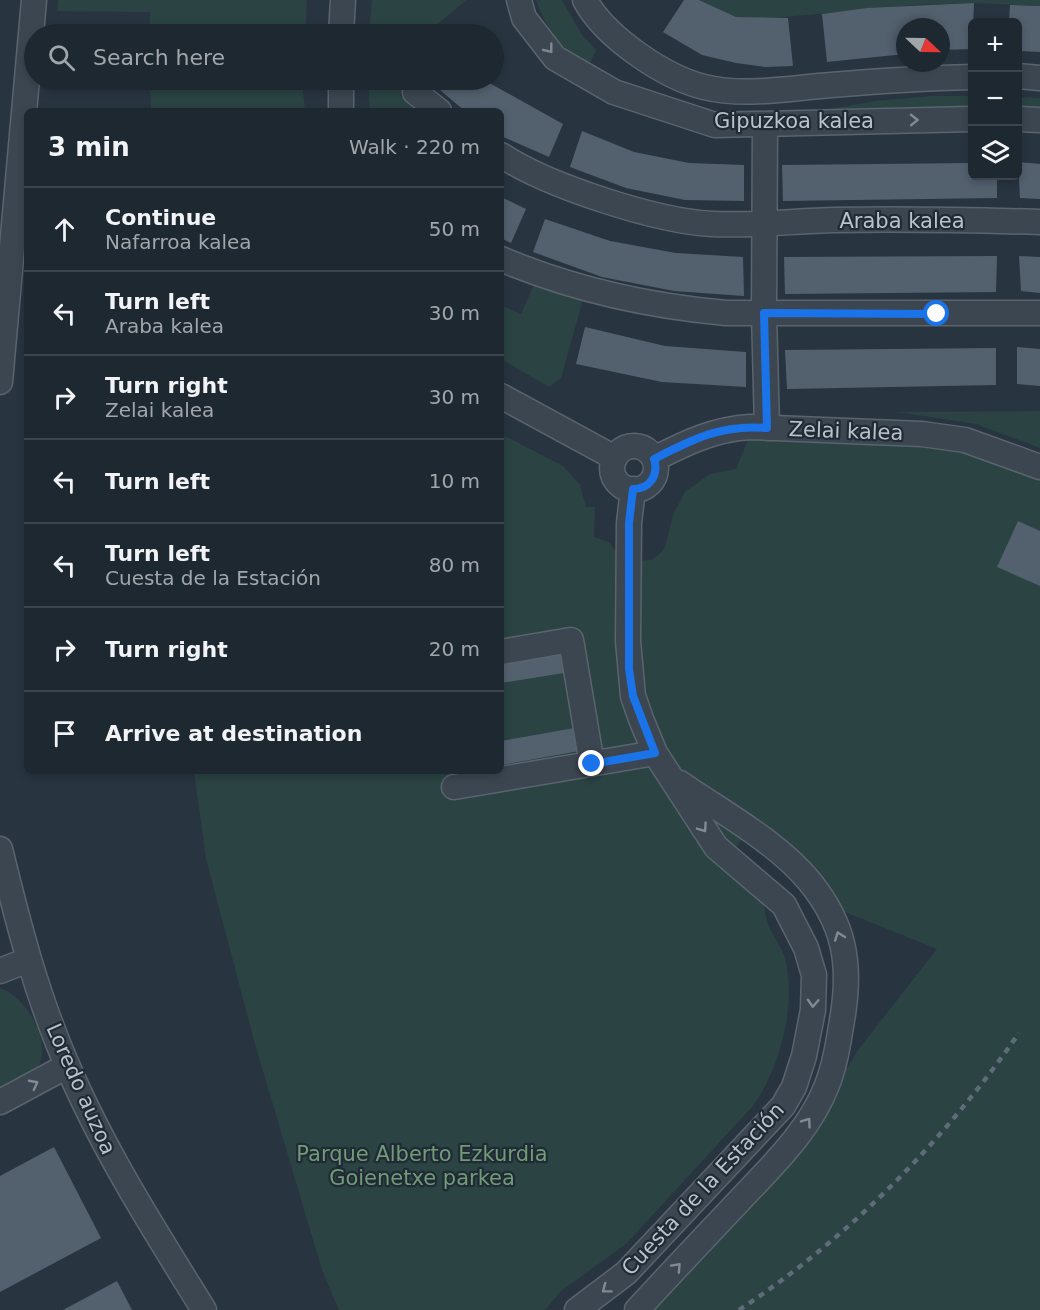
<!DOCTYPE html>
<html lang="en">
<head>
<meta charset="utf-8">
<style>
  :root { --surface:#1e2831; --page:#263039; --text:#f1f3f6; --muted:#a1a6ab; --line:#3c444d }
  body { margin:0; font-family:"DejaVu Sans",sans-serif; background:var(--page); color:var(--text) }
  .controls { position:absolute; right:18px; top:18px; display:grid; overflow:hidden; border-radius:9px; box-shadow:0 3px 9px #0003 }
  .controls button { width:54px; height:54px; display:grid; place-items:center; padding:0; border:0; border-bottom:2px solid var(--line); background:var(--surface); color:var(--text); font:30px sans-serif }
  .compass { position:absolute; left:896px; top:18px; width:54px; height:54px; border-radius:50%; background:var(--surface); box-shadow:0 3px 9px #0003; rotate:112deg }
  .stop { position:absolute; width:18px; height:18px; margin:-14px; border:4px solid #1a73e8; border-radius:50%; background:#fff }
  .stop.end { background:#1a73e8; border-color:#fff; box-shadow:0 2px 6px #0008 }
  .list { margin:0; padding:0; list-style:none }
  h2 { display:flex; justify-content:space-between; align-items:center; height:78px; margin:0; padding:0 24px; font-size:26px }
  h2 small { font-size:20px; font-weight:400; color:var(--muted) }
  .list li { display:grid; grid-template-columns:39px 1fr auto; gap:18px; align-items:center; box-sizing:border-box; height:84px; padding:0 24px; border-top:2px solid var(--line) }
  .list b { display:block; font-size:22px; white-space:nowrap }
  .list p { margin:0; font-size:20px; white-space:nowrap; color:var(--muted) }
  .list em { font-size:20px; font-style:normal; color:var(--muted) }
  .icon { flex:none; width:33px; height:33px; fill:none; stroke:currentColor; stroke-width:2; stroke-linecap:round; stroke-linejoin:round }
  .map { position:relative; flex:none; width:1040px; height:1310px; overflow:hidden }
  .search { position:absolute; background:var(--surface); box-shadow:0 3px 9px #0003; left:24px; top:24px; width:480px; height:66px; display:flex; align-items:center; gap:15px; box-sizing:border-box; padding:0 21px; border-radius:33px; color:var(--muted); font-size:22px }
  .panel { position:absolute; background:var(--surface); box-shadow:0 3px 9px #0003; left:24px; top:108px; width:480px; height:666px; border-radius:9px }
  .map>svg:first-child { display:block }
  .green { fill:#2b4343 }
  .building { fill:#53606e }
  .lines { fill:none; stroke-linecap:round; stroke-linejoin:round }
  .minor-casing { stroke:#5a646e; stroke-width:27 }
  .minor { stroke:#3c4651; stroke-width:24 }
  .rail { stroke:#5e6b78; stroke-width:4.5; stroke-dasharray:6 6; stroke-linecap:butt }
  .oneway { stroke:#818a94 }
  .route { stroke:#1a73e8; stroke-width:8 }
  .labels { text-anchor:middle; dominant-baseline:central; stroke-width:4.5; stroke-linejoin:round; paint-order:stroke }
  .street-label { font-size:21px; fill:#b9c1cb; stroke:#212b36 }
  .park-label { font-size:21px; fill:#719b77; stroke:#212b36 }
</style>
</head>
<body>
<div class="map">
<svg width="1040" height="1310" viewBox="0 0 1040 1310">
  <rect width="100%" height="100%" fill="#283541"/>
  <path class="green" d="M58,0H307L305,34H150V12L57,11Z
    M372,0H466L426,34H369Z
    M536,0H562L582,35L596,50L587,69C565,50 545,29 536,0Z
    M699,0H1040V6L974,3L913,5L763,19L736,17Z
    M150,80H302L305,111H151Z
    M368,80H402L406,83L400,95L420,111H370Z
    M932,96H972V112L825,110L875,101Z
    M1018,97L1040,98V113H1018Z
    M536,280L584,296L561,378L549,387L501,359V305L521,314Z
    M1040,411V448L976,424L897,412Z
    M501,434L563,466L580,485L586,507H595L594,537L609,542L623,562L651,560L659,555L665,547L673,515L685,492L710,474L736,469L749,437L917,443L960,449L1040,476V1310H652L783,1173L858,1050L937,949L845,912L827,921L801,882L743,838L732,853L762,874C764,889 763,907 767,921C771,934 781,945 785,958C797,1004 780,1070 752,1107L626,1244L561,1291L545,1310H339L322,1270L255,1044L206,859L194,771H501Z
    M0,988C28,997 58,1050 32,1075C24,1083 10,1089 0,1095Z"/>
  <path class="building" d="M684,0H699L736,17L788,18L793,66L765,67L736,63L702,55L663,32Z
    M974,3L972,49L941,50V27H905V54L827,62L822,14L867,8Z
    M1010,5L1040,6V52L1018,51V22H1009Z
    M428,80H484L563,124L549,157L501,136V111H465Z
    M582,131L634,152L689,163L744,165V201L685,200L626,188L570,167Z
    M1018,162L1040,164V199L1020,198Z
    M972,163V176H997V198L783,201L782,165Z
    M501,197L526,209L511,243L501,238Z
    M545,219L610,241L676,253L743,257L744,296L674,291L602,277L533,252Z
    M997,256L996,292L785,294L784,257Z
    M1019,256L1040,257V293L1021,291Z
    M585,327L665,346L746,352V387L662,382L576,364Z
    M1017,347L1040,349V386L1017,384Z
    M996,348V385L787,389L785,350Z
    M1018,521L1040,531V586L997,567Z
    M567,651L570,672L501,683V662Z
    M580,727L585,750L501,765V741Z
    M54,1147L101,1238L0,1292V1176Z
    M117,1281L132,1310H63Z"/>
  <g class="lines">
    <defs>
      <path id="minor" d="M519,0L524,18L555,58L614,92L715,125L972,119
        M585,0C605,37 664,77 704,87C745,97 790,88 831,85C878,81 925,78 972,77
        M341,34L343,0
        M1018,76L1040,78
        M341,80V111
        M415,92L439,111
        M1018,119L1040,120
        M765,124L764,313L767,428
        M501,155C548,186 656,221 712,224C753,226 794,221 835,220C903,219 972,220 1040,222
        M501,259C574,290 648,306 726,313H1040
        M0,382L34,0
        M501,396L615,458
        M612 468a22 22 0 1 1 44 0a22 22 0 1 1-44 0Z
        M654,459C686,443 714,429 750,427L922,434L965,440L1040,467
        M501,652L571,640L592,764
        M454,787L655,753
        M0,849C18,923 37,997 68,1067C105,1153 155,1231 204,1310
        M0,971L28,960
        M0,1102L67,1066
        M577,1310L626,1273L783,1106L794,1087L804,1056L813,1010L814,975L806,948L784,905L716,847L655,753L641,719L633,696L628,641L629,523L633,489
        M637,1310C671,1273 705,1237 740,1200C772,1166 810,1130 827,1085C836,1062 839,1038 843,1014C851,962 844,924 810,882C776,841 723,813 680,783"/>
    </defs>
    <use href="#minor" class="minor-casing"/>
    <use href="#minor" class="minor"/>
    <path class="rail" d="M739,1310C850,1237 944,1141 1019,1033"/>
  </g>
  <defs><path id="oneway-chevron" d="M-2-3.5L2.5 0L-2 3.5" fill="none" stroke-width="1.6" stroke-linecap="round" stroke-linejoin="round" transform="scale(1.5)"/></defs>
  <g class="oneway">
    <use href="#oneway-chevron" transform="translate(549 49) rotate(52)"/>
    <use href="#oneway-chevron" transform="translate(914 120) rotate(-1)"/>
    <use href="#oneway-chevron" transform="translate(703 828) rotate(55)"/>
    <use href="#oneway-chevron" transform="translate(839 936) rotate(-110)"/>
    <use href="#oneway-chevron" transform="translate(813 1003) rotate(93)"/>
    <use href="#oneway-chevron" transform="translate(34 1084) rotate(-28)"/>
    <use href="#oneway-chevron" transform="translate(807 1122) rotate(-55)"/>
    <use href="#oneway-chevron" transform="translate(677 1267) rotate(-47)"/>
    <use href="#oneway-chevron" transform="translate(606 1289) rotate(143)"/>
  </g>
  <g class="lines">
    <path class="route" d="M592,764L655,753L633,696L629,669V523L633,489C650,489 659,475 654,459C693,439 722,424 767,428L764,313L937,314"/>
  </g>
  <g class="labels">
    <g class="street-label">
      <text x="794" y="121">Gipuzkoa kalea</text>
      <text x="902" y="221">Araba kalea</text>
      <text transform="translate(846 431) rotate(2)">Zelai kalea</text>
      <text transform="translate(81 1089) rotate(66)">Loredo auzoa</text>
      <text transform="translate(703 1189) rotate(-47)">Cuesta de la Estación</text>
    </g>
    <g class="park-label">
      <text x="422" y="1154">Parque Alberto Ezkurdia<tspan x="422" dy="24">Goienetxe parkea</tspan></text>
    </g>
  </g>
</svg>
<div class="controls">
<button>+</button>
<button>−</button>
<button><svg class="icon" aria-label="layers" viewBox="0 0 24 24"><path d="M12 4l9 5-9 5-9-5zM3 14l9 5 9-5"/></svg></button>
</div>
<svg class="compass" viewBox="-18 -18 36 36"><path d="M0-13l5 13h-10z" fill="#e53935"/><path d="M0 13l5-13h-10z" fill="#a1a6ab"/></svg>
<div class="stop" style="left:937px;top:314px"></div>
<div class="stop end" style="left:592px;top:764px"></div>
<div class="search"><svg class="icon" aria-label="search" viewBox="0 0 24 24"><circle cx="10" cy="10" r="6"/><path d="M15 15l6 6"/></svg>Search here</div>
<section class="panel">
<h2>3 min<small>Walk · 220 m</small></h2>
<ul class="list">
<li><svg class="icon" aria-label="ahead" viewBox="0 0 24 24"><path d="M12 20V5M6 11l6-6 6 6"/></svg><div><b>Continue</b><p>Nafarroa kalea</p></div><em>50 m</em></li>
<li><svg class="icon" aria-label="left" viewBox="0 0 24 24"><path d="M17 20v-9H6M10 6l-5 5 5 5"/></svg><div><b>Turn left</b><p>Araba kalea</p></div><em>30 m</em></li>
<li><svg class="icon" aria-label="right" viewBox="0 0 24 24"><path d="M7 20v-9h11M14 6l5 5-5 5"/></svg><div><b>Turn right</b><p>Zelai kalea</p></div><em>30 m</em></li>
<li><svg class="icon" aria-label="left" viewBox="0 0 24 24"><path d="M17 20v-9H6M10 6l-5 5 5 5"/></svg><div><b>Turn left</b></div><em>10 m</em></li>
<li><svg class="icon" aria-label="left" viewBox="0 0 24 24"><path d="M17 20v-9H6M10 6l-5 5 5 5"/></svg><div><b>Turn left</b><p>Cuesta de la Estación</p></div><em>80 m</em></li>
<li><svg class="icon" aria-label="right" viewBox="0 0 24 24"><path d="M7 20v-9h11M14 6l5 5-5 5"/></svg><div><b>Turn right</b></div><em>20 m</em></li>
<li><svg class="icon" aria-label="arrive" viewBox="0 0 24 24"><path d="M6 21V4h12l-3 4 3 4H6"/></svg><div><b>Arrive at destination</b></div></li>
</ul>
</section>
</div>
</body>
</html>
